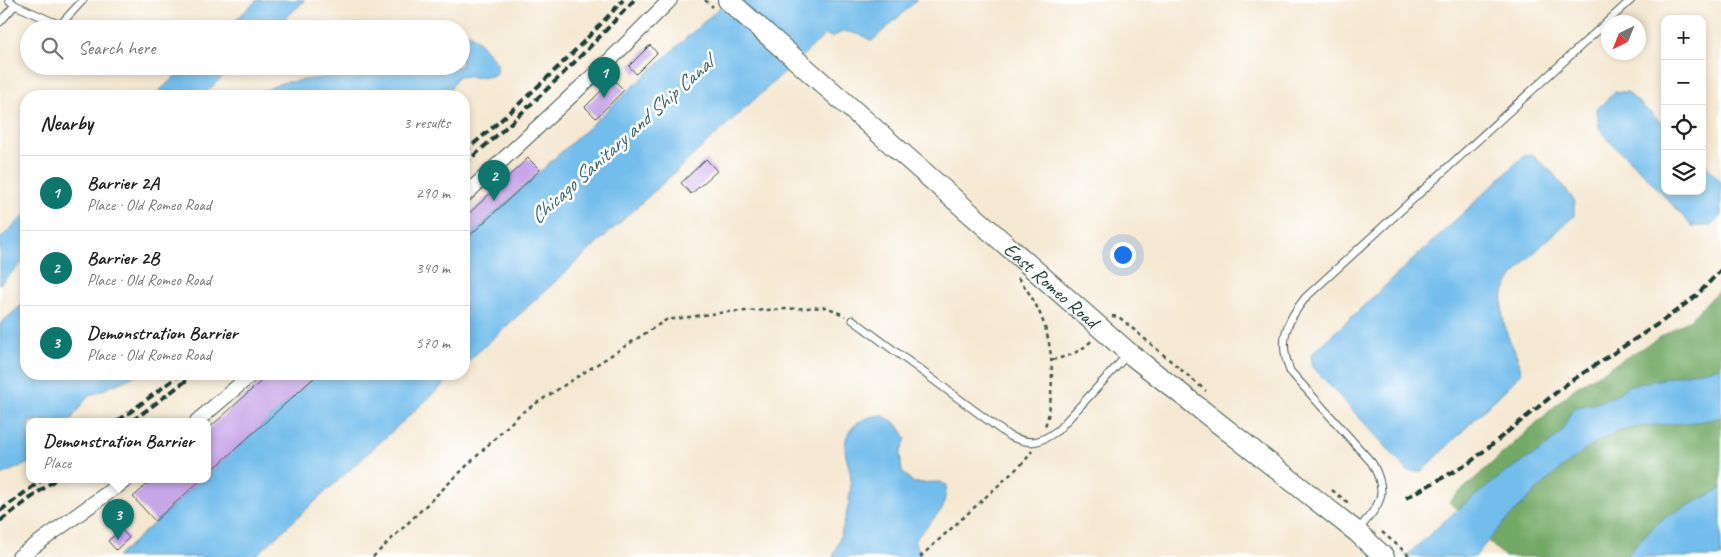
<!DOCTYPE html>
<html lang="en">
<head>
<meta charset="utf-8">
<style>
  :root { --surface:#fff; --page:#f6f6f6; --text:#222; --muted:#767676; --line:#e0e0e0; --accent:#0f766e }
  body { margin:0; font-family:Caveat,sans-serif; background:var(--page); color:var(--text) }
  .controls { position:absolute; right:15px; top:15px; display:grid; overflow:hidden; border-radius:10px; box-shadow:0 2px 8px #0003 }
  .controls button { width:45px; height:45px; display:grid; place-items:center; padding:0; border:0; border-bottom:1px solid var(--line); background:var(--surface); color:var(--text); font:25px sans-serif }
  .compass { position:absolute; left:1601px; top:15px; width:45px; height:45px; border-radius:50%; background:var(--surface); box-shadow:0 2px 8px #0003; rotate:223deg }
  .you { position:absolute; left:1122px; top:254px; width:18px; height:18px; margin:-12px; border:4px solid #fff; border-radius:50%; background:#1a73e8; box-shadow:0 0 0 8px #1a73e833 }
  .badge { display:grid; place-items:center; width:32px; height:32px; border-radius:50%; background:var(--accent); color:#fff; font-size:16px; font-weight:700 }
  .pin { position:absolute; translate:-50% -41px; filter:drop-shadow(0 1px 2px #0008) }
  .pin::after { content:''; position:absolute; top:26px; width:18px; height:15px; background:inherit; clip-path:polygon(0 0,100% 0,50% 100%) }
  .popup { position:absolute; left:26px; top:418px; width:185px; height:65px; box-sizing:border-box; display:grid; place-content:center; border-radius:10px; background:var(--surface); filter:drop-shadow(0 1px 4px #0005); font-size:16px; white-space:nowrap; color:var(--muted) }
  .popup b { font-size:19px; color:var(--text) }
  .popup::after { content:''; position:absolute; left:50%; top:100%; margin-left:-10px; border:10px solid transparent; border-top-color:var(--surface) }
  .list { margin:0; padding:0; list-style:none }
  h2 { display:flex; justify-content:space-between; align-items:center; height:65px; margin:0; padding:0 20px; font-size:21px }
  h2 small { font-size:16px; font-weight:400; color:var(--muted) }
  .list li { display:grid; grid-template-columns:32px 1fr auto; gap:15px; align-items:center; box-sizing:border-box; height:75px; padding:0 20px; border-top:1px solid var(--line) }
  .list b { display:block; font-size:19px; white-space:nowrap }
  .list p { margin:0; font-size:16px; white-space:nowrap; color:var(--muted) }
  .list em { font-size:16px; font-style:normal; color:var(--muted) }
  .icon { flex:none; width:28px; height:28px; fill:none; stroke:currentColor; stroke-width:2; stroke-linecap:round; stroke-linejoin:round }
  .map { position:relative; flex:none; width:1721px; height:557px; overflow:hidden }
  .search { position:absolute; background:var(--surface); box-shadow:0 2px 8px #0003; left:20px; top:20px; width:450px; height:55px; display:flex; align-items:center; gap:12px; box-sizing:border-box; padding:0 18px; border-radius:28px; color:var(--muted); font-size:19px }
  .panel { position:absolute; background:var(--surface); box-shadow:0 2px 8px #0003; left:20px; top:90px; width:450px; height:290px; border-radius:20px }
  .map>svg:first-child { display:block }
  .forest { fill:#73a966; stroke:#49734d }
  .water { fill:#73bdec; stroke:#497d90 }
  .building { fill:#c8a7e9 }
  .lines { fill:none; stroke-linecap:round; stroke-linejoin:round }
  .service-casing { stroke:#3f574c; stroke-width:9 }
  .minor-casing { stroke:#3f574c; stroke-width:16 }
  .secondary-casing { stroke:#3f574c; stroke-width:22 }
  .path { stroke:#3f574c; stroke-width:2.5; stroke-dasharray:4 4; stroke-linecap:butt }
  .service { stroke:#fff; stroke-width:7 }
  .minor { stroke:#fff; stroke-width:14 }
  .secondary { stroke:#fff; stroke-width:20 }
  .rail { stroke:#1f3d34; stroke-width:4; stroke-dasharray:8 4; stroke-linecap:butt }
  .labels { text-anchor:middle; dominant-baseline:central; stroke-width:5; stroke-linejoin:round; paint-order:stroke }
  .street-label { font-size:20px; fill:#1f3d34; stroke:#fff }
  .water-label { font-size:21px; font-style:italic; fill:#38636b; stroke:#fff }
</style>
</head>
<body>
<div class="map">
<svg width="1721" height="557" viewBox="0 0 1721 557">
  <rect width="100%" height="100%" fill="#fff"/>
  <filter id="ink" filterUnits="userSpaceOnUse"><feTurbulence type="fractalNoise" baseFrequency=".02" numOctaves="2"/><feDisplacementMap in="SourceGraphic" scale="10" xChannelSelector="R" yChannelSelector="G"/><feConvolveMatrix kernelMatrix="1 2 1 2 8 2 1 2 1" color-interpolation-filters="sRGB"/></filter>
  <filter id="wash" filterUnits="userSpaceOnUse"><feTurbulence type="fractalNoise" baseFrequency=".0096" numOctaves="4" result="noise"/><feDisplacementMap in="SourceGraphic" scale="20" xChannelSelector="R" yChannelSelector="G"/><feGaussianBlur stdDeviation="1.12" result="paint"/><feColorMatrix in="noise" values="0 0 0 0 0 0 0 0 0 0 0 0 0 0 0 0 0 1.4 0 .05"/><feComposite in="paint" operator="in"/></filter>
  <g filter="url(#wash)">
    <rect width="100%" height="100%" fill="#f5e8d2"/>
    <path class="forest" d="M1721,288V367L1628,386L1612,397L1597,403L1573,408L1561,433L1542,450L1509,470L1457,510L1449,502L1575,388L1689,320Z
      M1721,417V489L1664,518L1638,542L1626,557H1505L1487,540C1524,505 1576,441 1626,429C1657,421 1690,426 1721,417Z"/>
    <path class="water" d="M257,0H305L274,29H226Z
      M728,0H917L872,41L861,35L844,31L832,37L825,35L464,365V241Z
      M438,23C469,26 478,41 497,63V73C486,81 471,75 457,77L450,90L451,96H253L281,83L328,77L348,66H461V29H432Z
      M186,66H234L202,96H154Z
      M1615,92H1627L1665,126V191H1702V161L1721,182V216L1711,226H1692L1642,172L1607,139L1599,127L1597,109Z
      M1532,155L1552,172L1574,200V216C1556,233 1507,273 1503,296C1502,304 1502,315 1504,323C1508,344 1519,351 1521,374L1422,471H1408L1313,367L1311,355L1524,156Z
      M26,214V259L0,284V239Z
      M26,301V374H139L87,397L70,421H29V463L0,475V324Z
      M1721,367V417C1691,426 1657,422 1627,429C1582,439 1503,520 1475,557H1405L1457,510L1509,470L1542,450L1561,433L1573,408L1597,403L1613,397L1628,386Z
      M318,374H455L254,557H117L202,479H207V475Z
      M882,415L897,424L906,438L900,454L902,472L914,483L939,482L947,485L943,508L914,541L923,557H833C842,533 850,507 851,481C851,470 845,458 845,447C845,426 865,416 882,415Z
      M1721,489V557H1626L1638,542L1664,518Z"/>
    <g id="blocks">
      <path class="building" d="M650,45L657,53L636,74L629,66Z
        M613,79L624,90L596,118L585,107Z
        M528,158L540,170L464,241V218Z
        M706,159L717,171L691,194L681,183Z
        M269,374H318L207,475V430Z
        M153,479H202L155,521L133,497Z
        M121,529L129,538L116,550L108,541Z"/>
    </g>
  </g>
  <g filter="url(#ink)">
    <use href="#blocks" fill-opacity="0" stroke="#3f574c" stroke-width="1"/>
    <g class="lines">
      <defs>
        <path id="service" d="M9,0L15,5L60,25L83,0
          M0,22L15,5
          M853,320L1009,436C1031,445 1039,444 1058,430L1129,353
          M1358,530C1379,505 1390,495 1372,463L1290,371C1278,341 1286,321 1306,297L1631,0"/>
        <path id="minor" d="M464,196L613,57L670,0
          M197,421L252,374
          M19,557L127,479"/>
        <g id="secondary">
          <path id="s1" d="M728,0L1129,353L1357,532L1384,557"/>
        </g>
      </defs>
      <use href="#service" class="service-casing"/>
      <use href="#minor" class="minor-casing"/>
      <use href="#secondary" class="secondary-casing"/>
      <path class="path" d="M705,0L713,7
        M1018,278C1046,312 1055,351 1051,394C1050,405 1049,418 1044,428
        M1112,316L1119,317L1206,391
        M1052,360C1069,356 1081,352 1092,340
        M1332,490L1351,505
        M1382,532L1411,557
        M373,557L521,413L666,320L726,312L827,307L845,316
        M920,557L1025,461L1032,451"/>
      <use href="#service" class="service"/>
      <use href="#minor" class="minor"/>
      <use href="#secondary" class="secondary"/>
      <path class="rail" d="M464,152C520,105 574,54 623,0
        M464,164C524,113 581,58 634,0
        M118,421L181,374
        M132,421L195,374
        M1406,498L1469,463L1568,383L1664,320L1696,296L1721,270
        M0,511L43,479
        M0,521L56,479"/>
    </g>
  </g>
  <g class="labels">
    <g class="street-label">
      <text stroke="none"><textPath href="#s1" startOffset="431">East Romeo Road</textPath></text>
    </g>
    <g class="water-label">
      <text transform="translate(621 140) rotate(-42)">Chicago Sanitary and Ship Canal</text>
    </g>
  </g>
</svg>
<div class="controls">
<button>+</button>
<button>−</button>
<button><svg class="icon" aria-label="locate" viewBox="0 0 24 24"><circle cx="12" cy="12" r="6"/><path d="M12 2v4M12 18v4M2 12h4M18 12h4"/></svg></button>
<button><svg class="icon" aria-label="layers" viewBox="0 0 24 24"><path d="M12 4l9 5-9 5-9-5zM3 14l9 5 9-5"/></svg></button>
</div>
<svg class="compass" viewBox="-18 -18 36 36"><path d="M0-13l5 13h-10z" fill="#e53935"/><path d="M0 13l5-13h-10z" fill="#767676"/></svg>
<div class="you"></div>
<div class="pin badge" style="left:604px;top:98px">1</div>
<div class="pin badge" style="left:494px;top:201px">2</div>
<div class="pin badge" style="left:118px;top:540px">3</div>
<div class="popup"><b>Demonstration Barrier</b>Place</div>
<div class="search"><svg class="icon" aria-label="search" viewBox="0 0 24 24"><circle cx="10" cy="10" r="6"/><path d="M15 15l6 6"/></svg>Search here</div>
<section class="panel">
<h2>Nearby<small>3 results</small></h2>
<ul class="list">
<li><span class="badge">1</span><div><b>Barrier 2A</b><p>Place · Old Romeo Road</p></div><em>290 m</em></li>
<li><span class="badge">2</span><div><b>Barrier 2B</b><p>Place · Old Romeo Road</p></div><em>340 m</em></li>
<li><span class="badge">3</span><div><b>Demonstration Barrier</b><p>Place · Old Romeo Road</p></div><em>570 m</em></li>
</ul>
</section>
</div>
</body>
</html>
